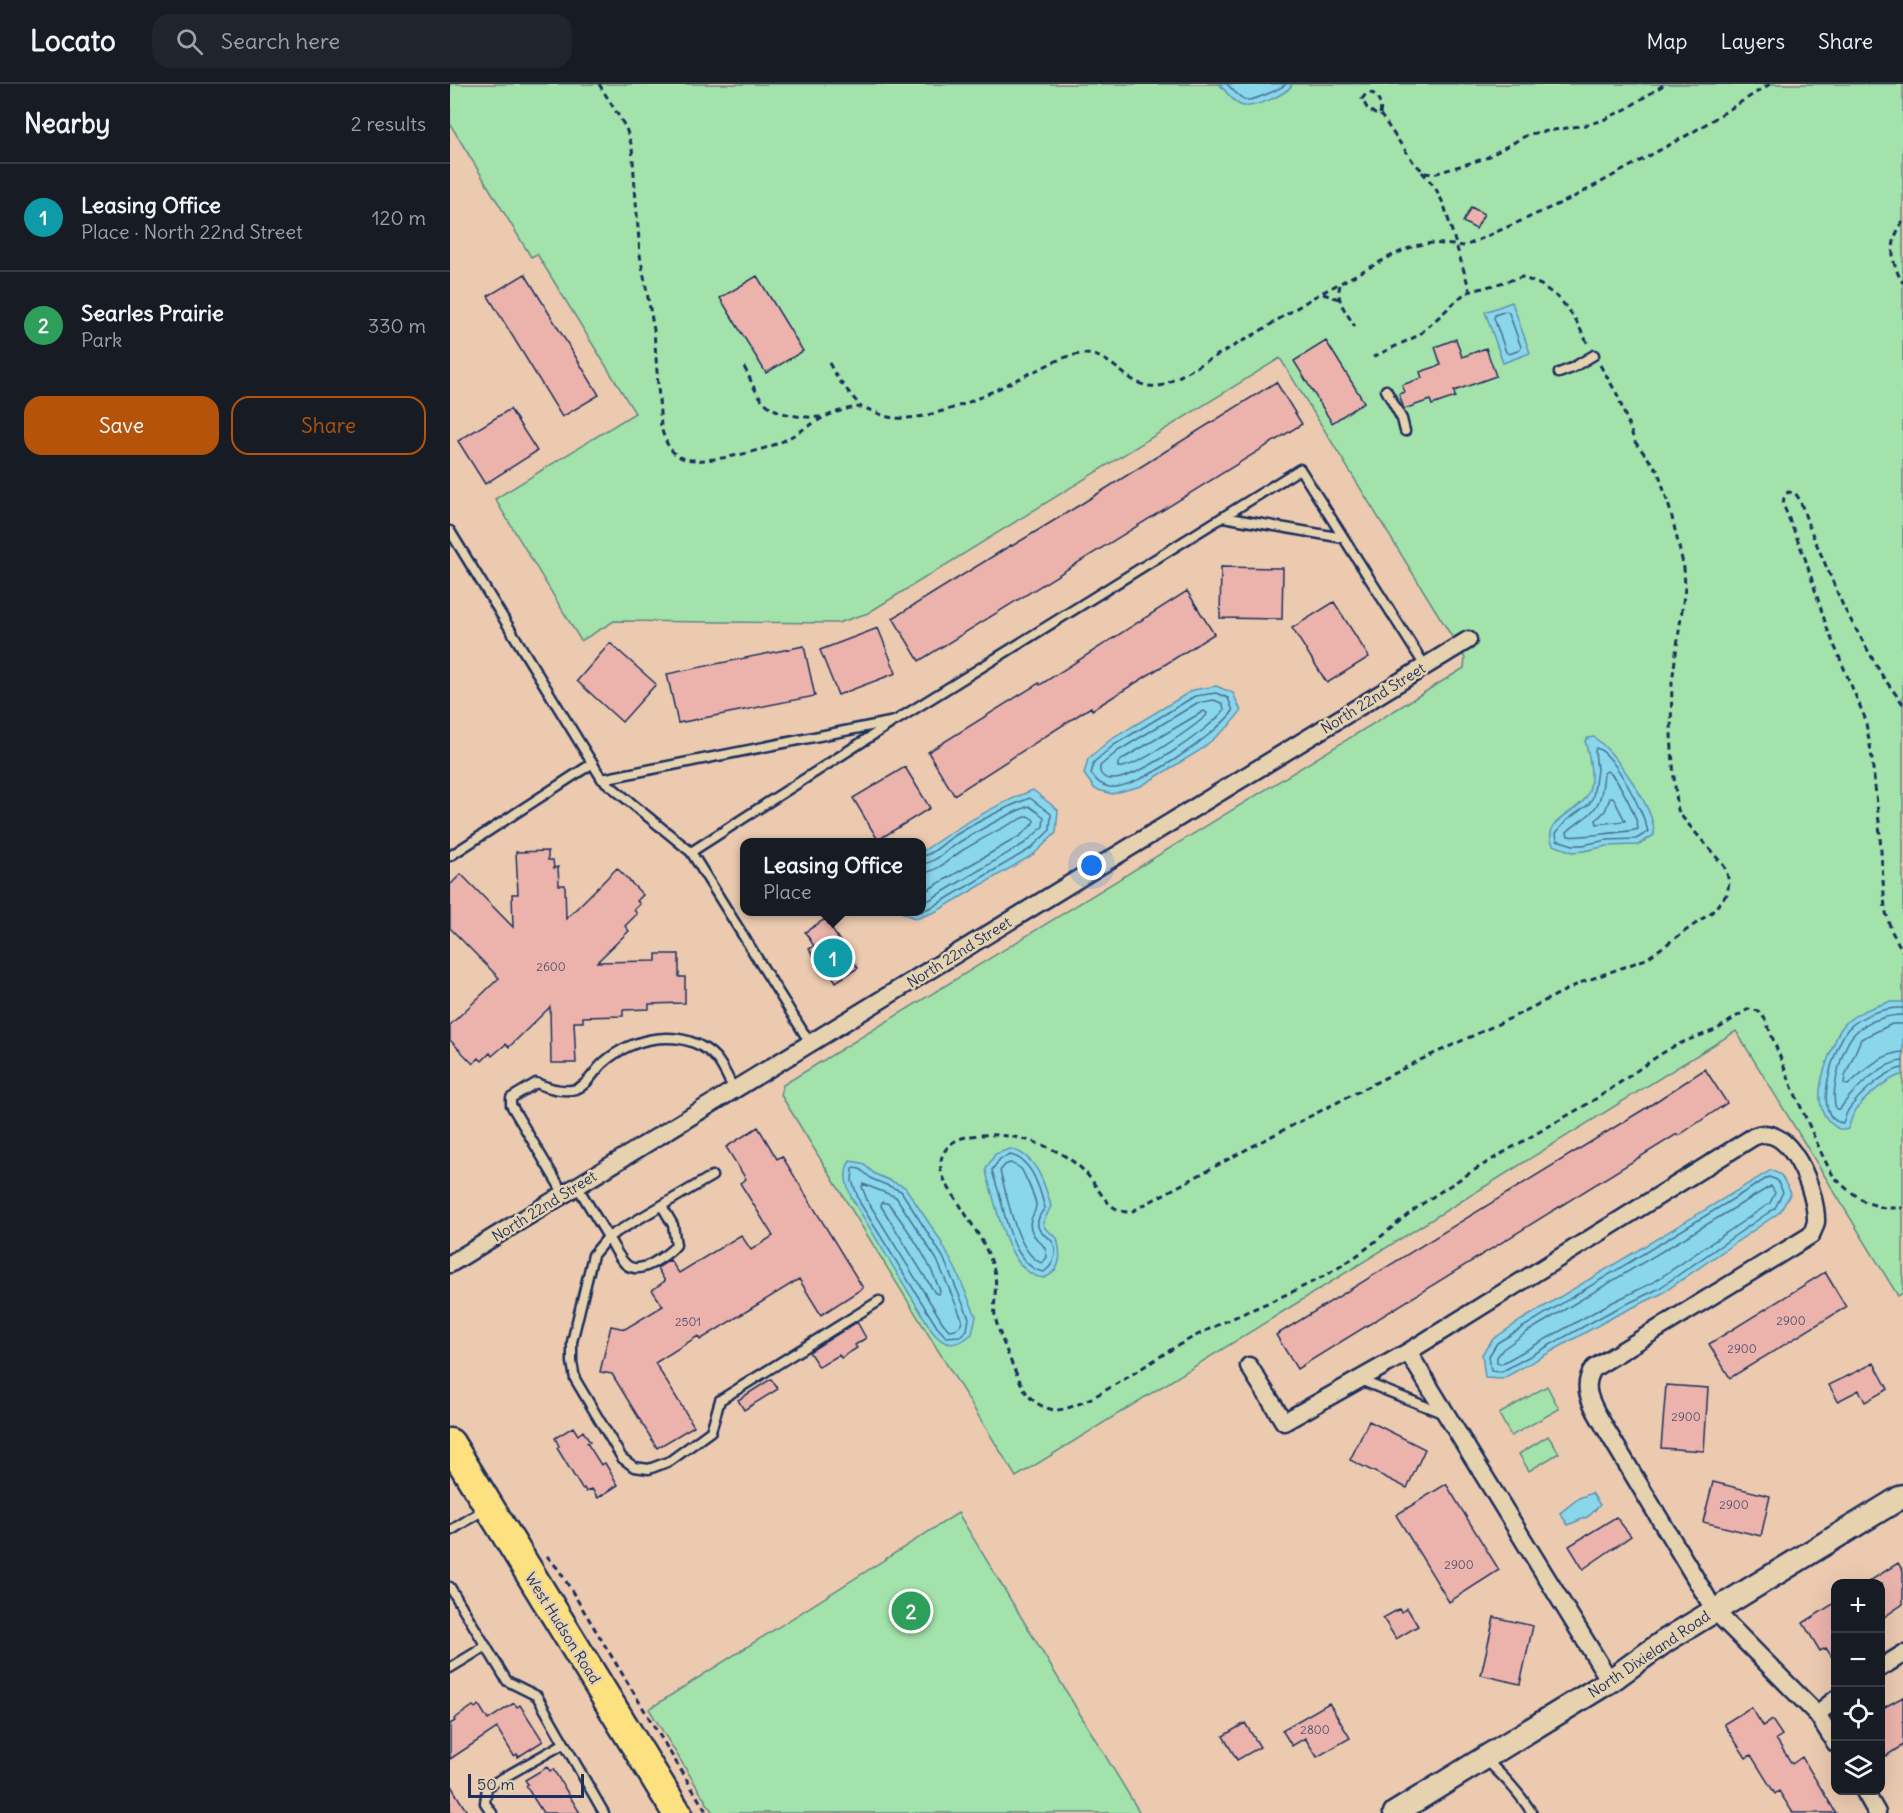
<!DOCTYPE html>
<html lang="en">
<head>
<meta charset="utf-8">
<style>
  :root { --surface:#171b24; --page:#20242c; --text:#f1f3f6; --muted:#9ea1a6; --line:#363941; --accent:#b45309 }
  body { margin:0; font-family:Delius,sans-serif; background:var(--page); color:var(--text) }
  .controls { position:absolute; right:18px; bottom:18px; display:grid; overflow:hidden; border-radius:12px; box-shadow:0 6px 24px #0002 }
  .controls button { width:54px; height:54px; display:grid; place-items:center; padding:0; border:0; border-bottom:2px solid var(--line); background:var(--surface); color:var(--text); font:30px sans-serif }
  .scale { position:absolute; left:18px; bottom:15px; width:116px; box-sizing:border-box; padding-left:6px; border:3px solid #1b2f5e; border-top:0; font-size:16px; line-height:21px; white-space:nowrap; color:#1b2f5e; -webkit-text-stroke:4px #e7d2b0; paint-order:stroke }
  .you { position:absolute; left:642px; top:782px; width:21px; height:21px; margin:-15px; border:4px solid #fff; border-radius:50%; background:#1a73e8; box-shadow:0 0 0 9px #1a73e833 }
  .badge { display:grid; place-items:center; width:39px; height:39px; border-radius:50%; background:var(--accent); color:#fff; font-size:20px; font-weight:700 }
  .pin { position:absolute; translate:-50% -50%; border:3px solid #fff; box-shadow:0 2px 6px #0006 }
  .popup { position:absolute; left:290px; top:754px; width:186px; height:78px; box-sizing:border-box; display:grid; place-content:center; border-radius:12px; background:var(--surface); filter:drop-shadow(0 2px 4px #0005); font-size:20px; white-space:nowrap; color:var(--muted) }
  .popup b { font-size:22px; color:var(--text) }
  .popup::after { content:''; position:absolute; left:50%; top:100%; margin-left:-12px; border:12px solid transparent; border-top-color:var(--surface) }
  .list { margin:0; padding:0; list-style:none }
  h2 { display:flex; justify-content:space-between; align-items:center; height:78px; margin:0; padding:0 24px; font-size:26px }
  h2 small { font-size:20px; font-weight:400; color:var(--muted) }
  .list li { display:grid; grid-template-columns:39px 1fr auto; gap:18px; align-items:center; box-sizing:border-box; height:108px; padding:0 24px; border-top:2px solid var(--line) }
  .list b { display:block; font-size:22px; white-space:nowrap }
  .list p { margin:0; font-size:20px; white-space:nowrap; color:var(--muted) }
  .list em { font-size:20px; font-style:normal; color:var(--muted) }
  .actions { display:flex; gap:12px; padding:18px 24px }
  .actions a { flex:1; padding:14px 0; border:2px solid var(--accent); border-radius:18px; text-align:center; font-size:21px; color:var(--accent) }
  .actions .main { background:var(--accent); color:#fff }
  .icon { flex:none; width:33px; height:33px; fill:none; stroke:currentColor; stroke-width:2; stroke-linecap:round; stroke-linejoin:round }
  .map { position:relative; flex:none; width:1453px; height:1729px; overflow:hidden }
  header { display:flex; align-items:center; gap:36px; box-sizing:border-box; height:84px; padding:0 30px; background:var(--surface); border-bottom:2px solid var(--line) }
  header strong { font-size:28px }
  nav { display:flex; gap:33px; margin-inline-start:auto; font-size:21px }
  .search { width:420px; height:54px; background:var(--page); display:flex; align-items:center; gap:15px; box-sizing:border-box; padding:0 21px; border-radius:18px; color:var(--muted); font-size:22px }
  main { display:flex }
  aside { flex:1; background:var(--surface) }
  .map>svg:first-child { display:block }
  .green { fill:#a3e2aa; stroke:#5f8884; stroke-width:1.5 }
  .water { fill:#8ad6ea; stroke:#5e93b2; stroke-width:1.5 }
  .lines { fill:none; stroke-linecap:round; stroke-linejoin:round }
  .shore { stroke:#477296; stroke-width:1.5 }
  .building { fill:#ebb3ac; stroke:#1b2f5e; stroke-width:1.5 }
  .lane-casing { stroke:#1b2f5e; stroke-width:13 }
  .street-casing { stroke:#1b2f5e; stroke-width:21 }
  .secondary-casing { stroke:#1b2f5e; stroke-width:27 }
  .highway-casing { stroke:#1b2f5e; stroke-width:33 }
  .path { stroke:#1b2f5e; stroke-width:3; stroke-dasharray:6 4.5; stroke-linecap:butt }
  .lane { stroke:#e7d2b0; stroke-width:8 }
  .street { stroke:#e7d2b0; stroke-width:16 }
  .secondary { stroke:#e7d2b0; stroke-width:22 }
  .highway { stroke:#fde080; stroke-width:28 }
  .labels { text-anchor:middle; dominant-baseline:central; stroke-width:5; stroke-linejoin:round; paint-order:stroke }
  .number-label { font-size:12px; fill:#4f5072 }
  .street-label { font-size:15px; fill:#1b2f5e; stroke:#e7d2b0 }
</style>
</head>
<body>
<header>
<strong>Locato</strong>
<div class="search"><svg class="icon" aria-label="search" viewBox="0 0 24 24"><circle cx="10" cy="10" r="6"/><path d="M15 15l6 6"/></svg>Search here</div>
<nav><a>Map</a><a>Layers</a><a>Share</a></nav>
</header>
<main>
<aside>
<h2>Nearby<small>2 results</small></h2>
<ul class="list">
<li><span class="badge" style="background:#0f9aa8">1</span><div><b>Leasing Office</b><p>Place · North 22nd Street</p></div><em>120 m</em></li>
<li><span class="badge" style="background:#2e9e5b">2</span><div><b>Searles Prairie</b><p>Park</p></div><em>330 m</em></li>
</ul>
<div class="actions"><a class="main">Save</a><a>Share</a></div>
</aside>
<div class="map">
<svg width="1453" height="1729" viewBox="0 0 1453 1729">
  <rect width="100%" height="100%" fill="#ebcab0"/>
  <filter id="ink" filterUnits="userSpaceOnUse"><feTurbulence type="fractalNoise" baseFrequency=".0167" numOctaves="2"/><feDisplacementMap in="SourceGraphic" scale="12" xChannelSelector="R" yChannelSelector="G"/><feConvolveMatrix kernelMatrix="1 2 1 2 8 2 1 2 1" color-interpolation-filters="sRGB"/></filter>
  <g filter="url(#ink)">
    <path class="green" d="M0,0H1453V1209L1448,1212L1286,947L566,1393L331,1011L333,1001L1014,584L1015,574L830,274L418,529L388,539L164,537L131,557L45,415L185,329L87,170L81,173L0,40Z
      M1097,1302L1109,1325L1061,1352L1049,1330Z
      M1098,1352L1109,1369L1079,1387L1069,1370Z
      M508,1429L690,1729H263L199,1625Z"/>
    <path class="water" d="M769,0H842C839,10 801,26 790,21C782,17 775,6 769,0Z
      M1062,218L1080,269L1053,279L1035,228Z
      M766,602L783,609L791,627L779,642L749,667L691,702L662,710L645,705L634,690L638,675L660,656L743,606Z
      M1144,653C1165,669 1206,725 1204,751L1188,761L1157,762L1134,767L1123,768L1103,761C1092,737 1122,731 1134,716C1146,702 1140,673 1135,657L1138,654Z
      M583,706L608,726L606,749L584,770L487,827L466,835L451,828H472V768C507,743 542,722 583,706Z
      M1439,918H1453V990C1437,995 1411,1015 1403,1031C1401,1035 1400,1040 1398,1045C1392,1047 1387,1045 1382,1040C1359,1021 1374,984 1383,962C1386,955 1388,947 1394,941C1404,929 1423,923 1439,918Z
      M560,1065C586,1070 595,1100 601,1122L593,1139L595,1144L607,1154C611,1170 613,1186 594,1194C556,1191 547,1120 537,1092L536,1085L545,1070Z
      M400,1077L412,1079L425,1090L455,1103L489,1154L506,1186L526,1232L522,1250C506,1263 495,1264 482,1247L401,1113C397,1101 392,1089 400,1077Z
      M1321,1086L1331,1091L1341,1109L1330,1128L1211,1210L1163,1233L1052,1295L1035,1294L1032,1270L1043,1255L1070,1237Z
      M1142,1409L1150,1421L1139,1432L1118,1441L1110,1429L1129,1414Z"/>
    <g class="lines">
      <path class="shore" d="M777,0C782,5 789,14 796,16C803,17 831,5 836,0
        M1056,227L1059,229L1071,263L1070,266L1059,270L1056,268L1044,234L1045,231Z
        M766,609L778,614L783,627C768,649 687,707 659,703C650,701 647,697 641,690L644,678L664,661L745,612Z
        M764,616L773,620L774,626C760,646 684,697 661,695C655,695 652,692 650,688V682L668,667L747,619Z
        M754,627L757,629L756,632C742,644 684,686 668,683V679L674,674Z
        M1146,664C1163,668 1195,730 1198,748L1186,755L1157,756L1133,761H1123L1107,756L1106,749L1117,736L1139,720L1143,713L1147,686L1145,667Z
        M1157,687C1168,693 1187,732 1188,745C1184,747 1124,754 1118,752L1117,748C1123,742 1129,738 1136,733C1152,721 1152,707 1154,689Z
        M1163,713L1175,737L1147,740L1146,736L1155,727L1160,714Z
        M472,772C483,771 494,758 504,752C529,737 553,724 580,714L601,730L600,746L580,765L484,822L472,827
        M472,780C485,779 496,766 508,759C531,745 554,732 579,722L594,733L593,743L575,759L481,815L472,819
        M472,789C488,788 500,774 513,766C534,754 555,741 578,732L584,736L583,740L570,752L472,809
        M1453,924C1435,923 1411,931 1398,945C1385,960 1359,1036 1393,1039C1395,1034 1396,1029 1399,1025C1409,1011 1436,986 1453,984
        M1453,931C1438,931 1416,937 1405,949C1392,962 1380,1007 1386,1025H1390C1401,1008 1432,978 1453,977
        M1453,940H1442L1411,955L1395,992L1394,1000L1398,1001C1413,988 1431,969 1453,968
        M560,1071C582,1075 590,1105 595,1124C589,1131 584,1141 592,1149C594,1152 598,1152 600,1155C610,1165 604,1181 594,1188C565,1184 556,1136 550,1113C548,1104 544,1095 542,1086L550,1075Z
        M560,1079C565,1081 569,1082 572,1086C575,1092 587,1117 586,1122C585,1131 578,1135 581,1145C585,1159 596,1157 597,1173L592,1179C567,1171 557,1111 550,1087L555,1081Z
        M403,1084L410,1085L422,1095L451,1107L493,1173L519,1234L517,1246L510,1252L496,1253L487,1243L410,1119L402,1097Z
        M1319,1093L1327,1096L1333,1108L1325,1124L1208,1205L1160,1228L1051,1288L1041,1287L1039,1272L1047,1259Z
        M413,1100L446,1113L487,1176L512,1235C512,1243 506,1246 499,1246L493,1239L417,1116L412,1103Z
        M1321,1102L1325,1109L1320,1119L1204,1198L1157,1221L1051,1280L1047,1279V1273L1053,1265L1077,1248Z
        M432,1118L439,1120C459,1147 479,1175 490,1207L489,1210L485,1209L431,1122Z"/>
    </g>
    <path class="building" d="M1021,123L1034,130L1026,145L1013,138Z
      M75,190L149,311L112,333L38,212Z
      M307,192L353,267L316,289L270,214Z
      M1006,255L1012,273L1036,264L1046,292L1004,307L1005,313L982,321L980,316L954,325L949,310L955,308L952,301L972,294L970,288L991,281L985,263Z
      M876,257L914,318L882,339L844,277Z
      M826,298L852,340L469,577L443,534L561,461L562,462L628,422Z
      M60,325L87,367L35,400L8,357Z
      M771,483L833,484L832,535L770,534Z
      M737,507L764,550L642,626L641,623L504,711L478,668L589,599L590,601Z
      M884,518L919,573L877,599L842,544Z
      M428,544L446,589L388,611L370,566Z
      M160,559L206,600L172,638L127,597Z
      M354,562L365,612L228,639L217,590Z
      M455,683L480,724L428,756L403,714Z
      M98,767V776H103L104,784L108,783L109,801H115L116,835L167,784L193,811L187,817L190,820L184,826L187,830L175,842L179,847L147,878L206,877V870H229V893H235V919L199,920V925L173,926V932L133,933V938H124L126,979H101L100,923L59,963L56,960L42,972L40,969L32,977L29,974L23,980L0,956V941L49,894L0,844V801L11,790L63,843L62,810H68L66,768Z
      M375,835L408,884L386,898L377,884L372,886L359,865L364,862L355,848Z
      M1255,985L1277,1019L1228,1052L1227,1050L847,1285L826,1251L1196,1024Z
      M308,1043L327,1075L332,1072L413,1204L371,1231L349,1195L250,1256L248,1252L205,1279L244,1342L207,1364L162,1290L150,1288L161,1242L175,1245L213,1222L202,1206L215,1197L207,1184L220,1176L229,1189L291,1151L301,1166L323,1152L290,1099L296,1095L276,1063Z
      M1375,1188L1396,1223L1280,1294L1259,1260Z
      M407,1238L416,1254L405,1261L407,1264L391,1274L389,1271L369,1283L359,1268Z
      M1424,1279L1438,1305L1415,1318L1409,1306L1388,1317L1379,1301Z
      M321,1295L328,1305L294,1326L288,1316Z
      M1216,1301L1258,1304L1254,1367L1211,1364Z
      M919,1337L975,1365L957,1404L900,1376Z
      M123,1343L128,1351L133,1347L140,1358L137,1359L151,1381L155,1379L168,1401L148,1414L142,1405L136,1408L134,1404L132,1405L107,1364L109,1362L105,1354Z
      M1263,1398L1320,1412L1311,1452L1253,1438Z
      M996,1400L1049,1486L999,1518L946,1431Z
      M1166,1433L1181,1452L1133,1485L1119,1462Z
      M1448,1479L1453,1487V1520L1431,1535V1500H1415Z
      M1386,1518V1579L1376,1564L1370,1567L1353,1539Z
      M957,1524L968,1542L946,1555L933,1534L949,1525L951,1528Z
      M1044,1533L1083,1542L1070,1600L1031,1591Z
      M1453,1613V1661L1436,1672L1431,1663V1625Z
      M64,1619L67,1623L70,1621L93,1657L68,1673L67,1670L64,1672L47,1644L0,1675V1640L5,1637L4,1635L23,1622L25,1624L29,1621L38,1636Z
      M879,1619L900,1654L867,1673L855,1654L842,1662L832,1646Z
      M1301,1623L1313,1642L1322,1636L1332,1651L1326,1655L1342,1680L1352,1673L1386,1729H1343L1329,1707L1325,1710L1301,1671L1296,1674L1274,1640Z
      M795,1639L810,1663L787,1676L773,1652Z
      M97,1683L100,1687L103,1685L130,1729H93L76,1702L78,1700L75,1696Z
      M0,1700L12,1720L18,1729H0Z"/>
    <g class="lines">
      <defs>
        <path id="lane" d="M1109,289L1122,284L1144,271
          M936,306L952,335L955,347
          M773,433L893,454
          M0,447L152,695L241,768L360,959
          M152,695L445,637L850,385L975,582
          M241,768L440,640
          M0,772L143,679
          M127,1102L158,1153L143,1171L122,1258V1278L125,1295L172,1374L184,1383L199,1385L220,1377L261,1347L270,1316L429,1217
          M114,1110L61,1021V1014L86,999C98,1004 113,1009 126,1005C138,1001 144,987 153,979C182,952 236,942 266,974C273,982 279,996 284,1006
          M212,1122L223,1141L226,1161C219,1170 212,1173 203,1179C175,1194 171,1174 158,1153L262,1092
          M910,1296L992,1329
          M0,1447L35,1425
          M0,1503L57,1597L87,1612L154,1729
          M0,1584L36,1562
          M1035,1675C1053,1692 1069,1708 1082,1729
          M42,1729L35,1719L37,1703L113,1660"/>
        <path id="street" d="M0,1180L1018,556
          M958,1268L1160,1597
          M799,1282L834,1338L958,1268L1303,1053C1340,1035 1367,1109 1366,1138C1365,1142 1363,1147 1361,1151L1144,1284C1129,1304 1144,1324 1154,1342L1265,1527L1367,1630L1386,1660
          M1430,1584L1453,1570
          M1367,1630L1386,1615
          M1414,1706L1427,1729"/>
        <path id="secondary" d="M945,1729L1160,1597L1215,1557L1453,1412"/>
        <path id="highway" d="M0,1359L227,1729"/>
      </defs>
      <use href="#lane" class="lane-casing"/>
      <use href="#street" class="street-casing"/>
      <use href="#secondary" class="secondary-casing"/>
      <use href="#highway" class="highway-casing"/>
      <path class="path" d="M149,0L176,44L182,63L190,171L204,246L211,343C214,354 219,368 230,373C247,383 313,367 331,358C350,349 368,334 387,328C394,326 402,323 410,323C419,324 432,333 444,334C457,335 472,333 485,329C520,321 552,302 585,287C600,280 619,269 636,270C667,271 679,310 714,301L807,249L864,213L943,171L964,162L982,159L1015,162L1122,114L1243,48L1320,0
        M930,30L931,23L927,12L922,9L916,10L912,15L917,24L925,30H930L964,79L975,89L984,90L1036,74L1079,50L1136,41L1153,36L1176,25L1215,0
        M972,88L985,103L994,121L1020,207
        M1453,137C1439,159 1440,178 1453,199
        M890,201C885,217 898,230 905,243
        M873,210L889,215
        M923,273L969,251L1015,209L1072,193L1091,201L1110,215L1125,235L1139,262
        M379,279L388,295L411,323
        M1150,281L1167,310L1185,358L1208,387L1221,429L1234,484L1235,504L1222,598L1221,651L1224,694L1228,726L1233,734L1274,782L1277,790L1279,798L1277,810L1262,828L1196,875L1130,899L1061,934L966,978L812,1057L681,1128C657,1130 648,1101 634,1087C606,1059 554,1045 516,1053C500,1056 488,1070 491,1086C494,1099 503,1110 510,1121C522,1141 538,1163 544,1186C548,1200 543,1216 545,1232C547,1246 569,1300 578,1311C584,1319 597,1326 607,1326C635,1325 702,1276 729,1261C783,1230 844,1212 896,1179C924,1161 947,1137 975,1118C1028,1082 1084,1051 1139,1019C1166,1003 1190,983 1216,967C1232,957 1248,953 1265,946C1277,940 1287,931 1299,925L1308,927L1315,935L1342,1003L1374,1075L1384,1093L1397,1105L1415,1118L1434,1124H1453
        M294,283C300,293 303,304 310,313C323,332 352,334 373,333
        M1453,620L1433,593L1394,524L1358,440L1350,416L1345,409L1338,408L1334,414L1333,420L1355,474L1377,544L1415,634L1421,667L1429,738L1435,825L1441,846L1453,868
        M97,1472L109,1486L257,1729"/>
      <use href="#lane" class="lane"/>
      <use href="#street" class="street"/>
      <use href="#secondary" class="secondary"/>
      <use href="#highway" class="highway"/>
    </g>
  </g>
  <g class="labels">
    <g class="number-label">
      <text x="101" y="882">2600</text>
      <text x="1341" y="1236">2900</text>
      <text x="238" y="1237">2501</text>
      <text x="1292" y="1264">2900</text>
      <text x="1236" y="1332">2900</text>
      <text x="1284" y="1420">2900</text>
      <text x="1009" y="1480">2900</text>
      <text x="865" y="1645">2800</text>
    </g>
    <g class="street-label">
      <text transform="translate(923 614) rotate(-32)">North 22nd Street</text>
      <text transform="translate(509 868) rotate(-32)">North 22nd Street</text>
      <text transform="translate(94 1122) rotate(-32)">North 22nd Street</text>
      <text transform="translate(113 1544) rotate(58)">West Hudson Road</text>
      <text transform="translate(1199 1570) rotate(-34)">North Dixieland Road</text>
    </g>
  </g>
</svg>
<div class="controls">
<button>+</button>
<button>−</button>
<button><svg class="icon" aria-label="locate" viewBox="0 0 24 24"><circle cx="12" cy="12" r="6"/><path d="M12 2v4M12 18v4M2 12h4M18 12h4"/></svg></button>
<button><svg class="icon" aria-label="layers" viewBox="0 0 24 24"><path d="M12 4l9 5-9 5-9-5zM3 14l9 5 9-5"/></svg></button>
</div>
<div class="scale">50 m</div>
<div class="you"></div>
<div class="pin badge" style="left:383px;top:874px;background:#0f9aa8">1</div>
<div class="popup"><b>Leasing Office</b>Place</div>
<div class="pin badge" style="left:461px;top:1527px;background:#2e9e5b">2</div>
</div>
</main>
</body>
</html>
